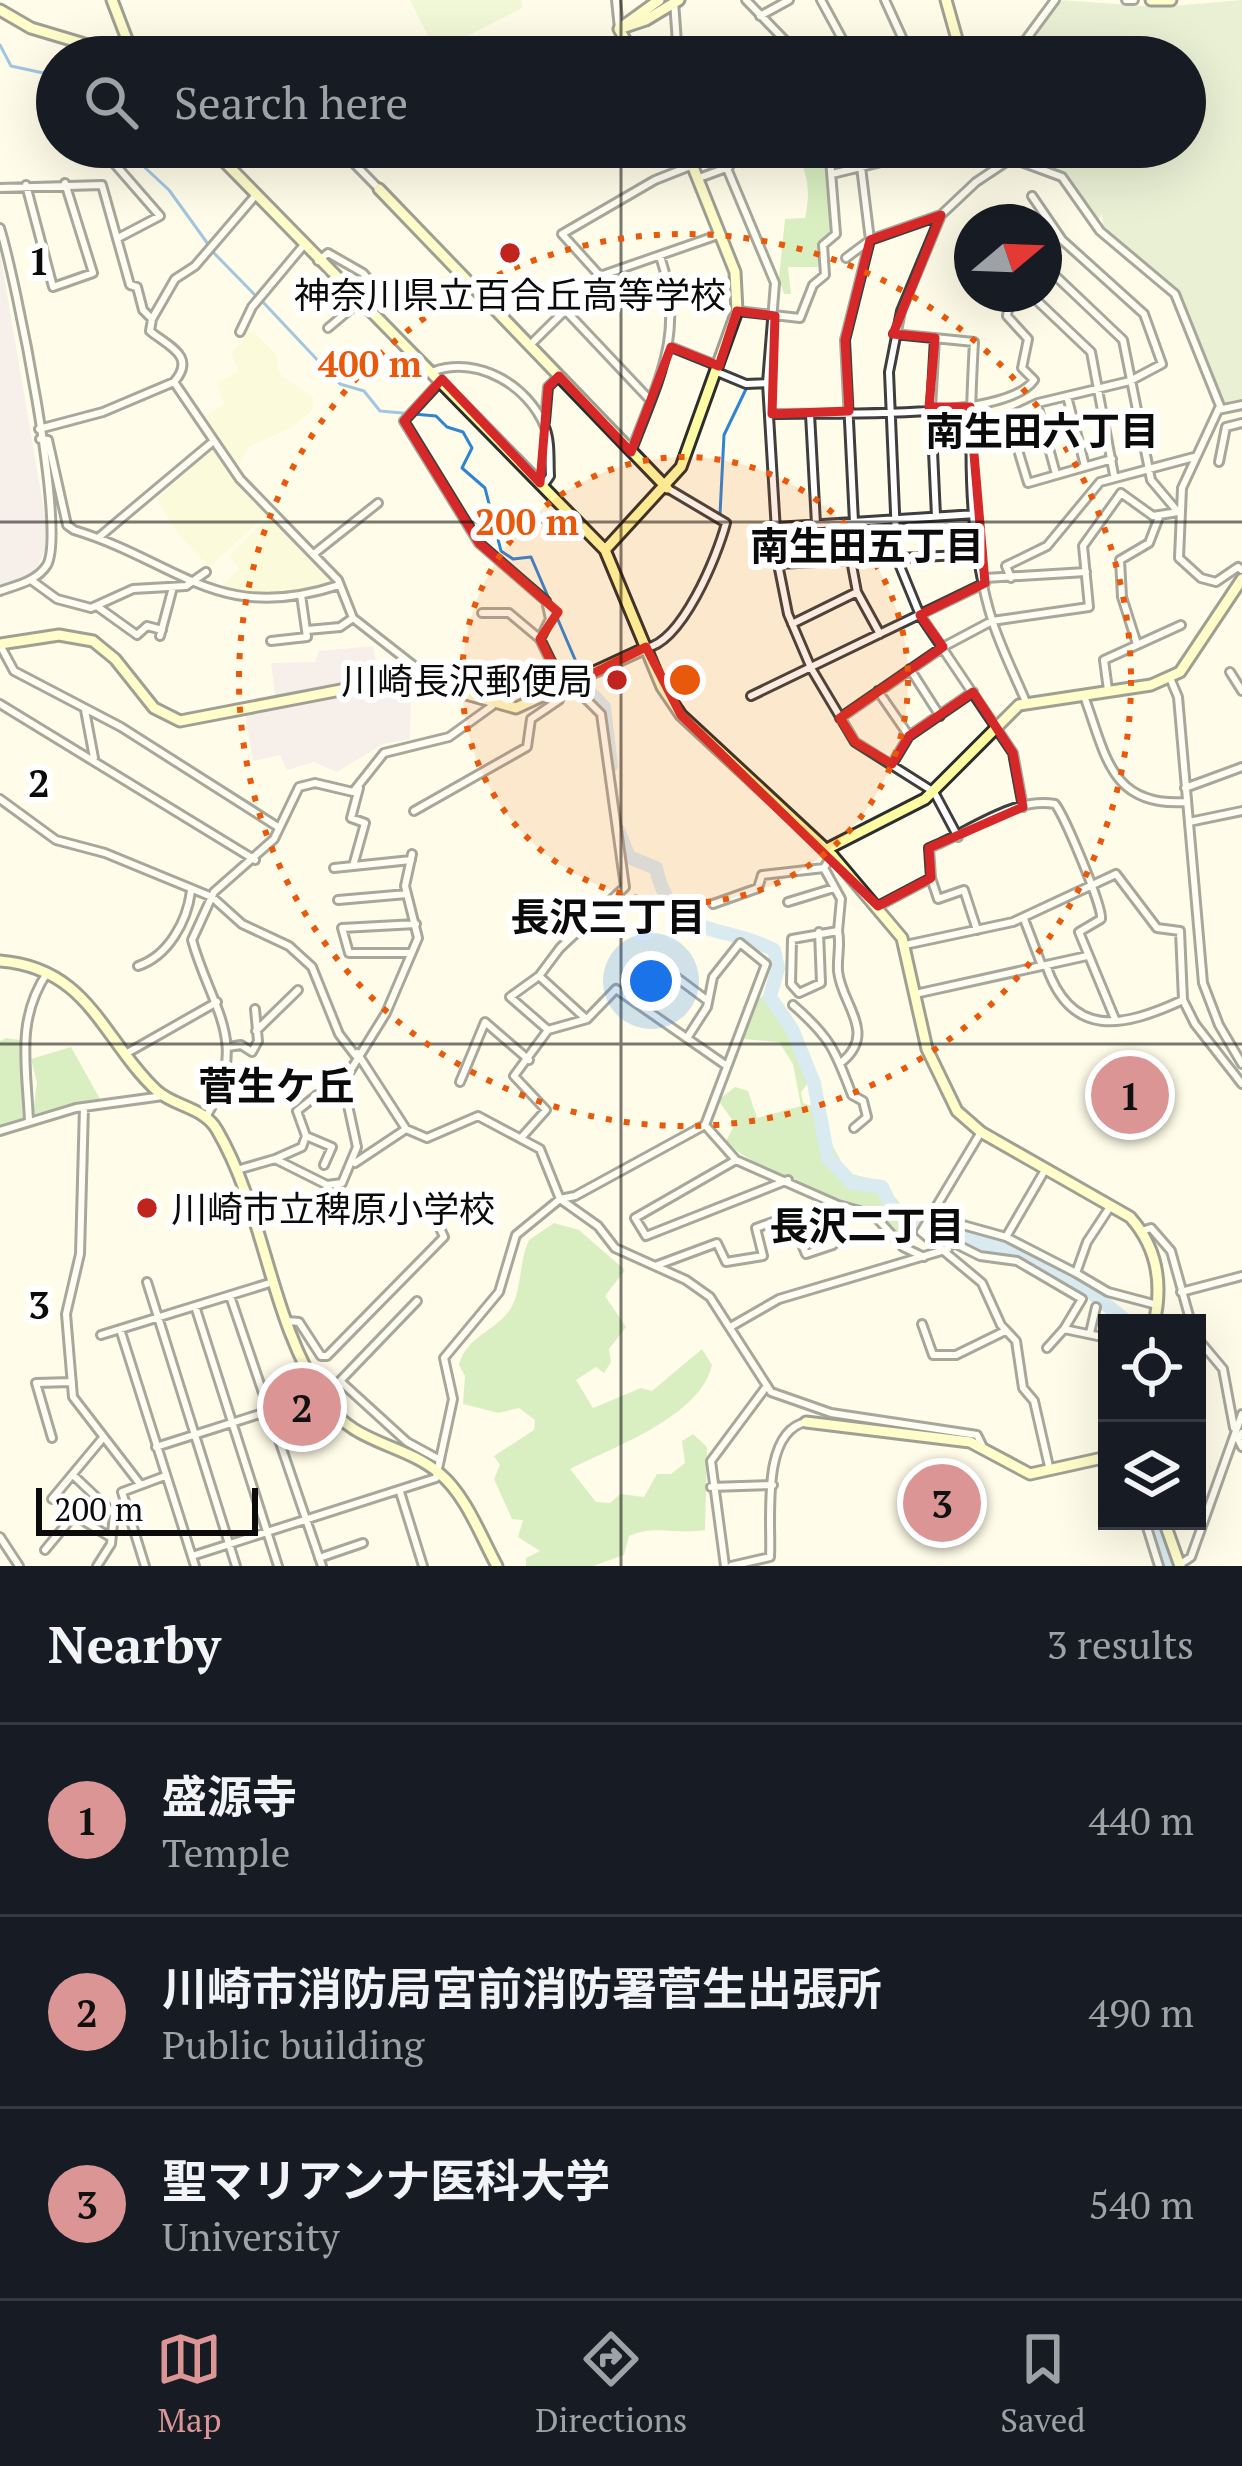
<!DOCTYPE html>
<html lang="en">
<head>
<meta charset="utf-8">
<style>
  :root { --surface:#171b24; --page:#242831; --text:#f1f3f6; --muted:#9ea1a6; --line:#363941; --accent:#db9594 }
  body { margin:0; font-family:"PT Serif","Noto Sans JP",serif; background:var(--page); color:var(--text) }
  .controls { position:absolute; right:36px; bottom:36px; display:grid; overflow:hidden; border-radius:0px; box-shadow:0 12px 48px #0002 }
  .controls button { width:108px; height:108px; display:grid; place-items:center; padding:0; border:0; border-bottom:3px solid var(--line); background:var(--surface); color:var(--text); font:60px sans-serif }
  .compass { position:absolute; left:954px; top:204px; width:108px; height:108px; border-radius:50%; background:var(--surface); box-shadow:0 12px 48px #0002; rotate:71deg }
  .scale { position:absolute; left:36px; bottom:30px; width:222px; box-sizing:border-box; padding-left:12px; border:6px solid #0b0b0b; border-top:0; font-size:33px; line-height:42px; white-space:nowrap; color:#0b0b0b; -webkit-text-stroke:9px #fff; paint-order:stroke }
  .you { position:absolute; left:651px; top:981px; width:42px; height:42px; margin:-30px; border:9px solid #fff; border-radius:50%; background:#1a73e8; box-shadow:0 0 0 18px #1a73e833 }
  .badge { display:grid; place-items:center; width:78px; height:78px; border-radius:50%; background:var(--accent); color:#111; font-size:39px; font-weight:700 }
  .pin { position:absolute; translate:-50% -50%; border:6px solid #fff; box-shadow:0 3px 12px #0006 }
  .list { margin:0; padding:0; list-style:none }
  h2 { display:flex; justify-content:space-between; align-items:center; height:156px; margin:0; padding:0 48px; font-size:51px }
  h2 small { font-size:39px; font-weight:400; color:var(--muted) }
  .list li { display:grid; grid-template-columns:78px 1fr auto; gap:36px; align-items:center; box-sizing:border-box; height:192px; padding:0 48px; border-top:3px solid var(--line) }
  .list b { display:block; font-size:45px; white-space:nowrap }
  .list p { margin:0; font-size:39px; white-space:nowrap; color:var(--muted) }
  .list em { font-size:39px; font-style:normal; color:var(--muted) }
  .icon { flex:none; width:66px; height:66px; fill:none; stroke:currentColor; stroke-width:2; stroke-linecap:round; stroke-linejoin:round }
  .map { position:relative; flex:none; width:1242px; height:1566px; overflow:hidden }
  .search { position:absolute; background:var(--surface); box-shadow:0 12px 48px #0002; left:36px; right:36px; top:36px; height:132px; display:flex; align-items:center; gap:30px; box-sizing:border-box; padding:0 42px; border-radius:66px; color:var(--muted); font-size:45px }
  .sheet { height:732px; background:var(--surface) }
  nav { display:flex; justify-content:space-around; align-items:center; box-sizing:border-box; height:168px; border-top:3px solid var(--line); background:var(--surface); font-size:33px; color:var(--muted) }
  nav a { display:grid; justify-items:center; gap:6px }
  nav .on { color:var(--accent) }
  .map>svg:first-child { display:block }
  .industrial { fill:#ebdeeb }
  .farmland { fill:#f6f6c8 }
  .forest { fill:#acdc90 }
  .cemetery { fill:#d1e1ba }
  .pitch { fill:#def1c4 }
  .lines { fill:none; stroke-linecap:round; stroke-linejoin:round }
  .stream { stroke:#2f84d4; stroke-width:3 }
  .river { stroke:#abd5f9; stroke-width:14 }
  .street-casing { stroke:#3e3e3e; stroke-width:12 }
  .secondary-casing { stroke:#2d2d2d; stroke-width:15 }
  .street { stroke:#fff; stroke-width:6 }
  .secondary { stroke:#fffda4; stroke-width:9 }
  .marked { fill:none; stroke:#d62828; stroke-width:9; stroke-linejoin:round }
  .grid { fill:none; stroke:#0b0b0b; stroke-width:3; stroke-opacity:0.55 }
  .ring { fill:none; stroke:#e8590c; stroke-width:6; stroke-dasharray:6 12 }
  .poi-dot { fill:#c1231d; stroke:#fff; stroke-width:4.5 }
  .labels { text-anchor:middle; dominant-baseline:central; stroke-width:12; stroke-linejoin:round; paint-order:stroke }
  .poi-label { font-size:36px; fill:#0b0b0b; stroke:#fff }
  .neighbourhood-label { font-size:39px; font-weight:bold; fill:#0b0b0b; stroke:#fff }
  .grid-label { font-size:39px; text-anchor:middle; font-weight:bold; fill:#0b0b0b; stroke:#fff; stroke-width:12; stroke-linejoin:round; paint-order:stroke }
  .centre { fill:#e8590c; stroke:#fff; stroke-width:6 }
  .ring-label { font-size:36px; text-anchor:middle; font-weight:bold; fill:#e8590c; stroke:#fff; stroke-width:12; stroke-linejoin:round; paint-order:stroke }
</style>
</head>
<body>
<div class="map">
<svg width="1242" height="1566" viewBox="0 0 1242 1566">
  <rect width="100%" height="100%" fill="#fffde9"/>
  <path class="industrial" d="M0,253L46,522L45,550L35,572L0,585Z
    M373,646L381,691L411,692L410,739L383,744L337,772L314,762L287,770L280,755L253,761L244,708L276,703L271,663L315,662L319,651Z"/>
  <path class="farmland" d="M247,325L276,354L279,373L314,399L312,410L291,428L248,447L237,470L200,420L224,404L217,383L238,371L231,352L243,342Z
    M210,447L268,513L209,567L178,534L157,499Z
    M271,515L334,582L307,592L250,596L216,592L239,569L229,557Z"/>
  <path class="forest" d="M793,147H824L832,232L822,245L818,267H788L791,294H784L779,278L785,219L805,218C811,190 808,172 793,147Z
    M766,994L776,997L815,1074L801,1092L803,1103L817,1108C824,1134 836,1150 847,1173L881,1181L911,1216L900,1240L879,1211C847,1207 746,1165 726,1141L735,1124L718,1100L735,1087L748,1091L757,1118L801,1106L793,1064L779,1042L743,1039L758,999Z
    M6,1038L20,1040L23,1119L0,1126V1041Z
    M71,1047L100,1099L33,1114L37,1083L31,1059Z
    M554,1223L579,1230L625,1270L605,1296L626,1327L609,1349L611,1362L604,1373L596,1367L576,1380L593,1408L641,1388L652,1391L702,1349L712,1365C701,1416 612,1448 570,1469L596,1502L610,1503L620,1494L644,1497L657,1474H671L685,1463L682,1441L693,1434L707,1447L705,1530C678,1535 655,1524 629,1536L624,1555L593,1566H526V1558L540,1551L518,1537L523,1520L512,1519L494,1479L500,1465L494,1456L534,1430L535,1420L519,1408L499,1413L463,1404L465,1376L459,1365C467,1335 497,1331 511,1308C522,1289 519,1261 529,1240Z"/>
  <path class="cemetery" d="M1059,0L1161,7L1242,0V403L1225,407L1184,300L1103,230L1102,213L1097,223L1061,174L994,147H1185V57H1018Z"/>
  <path class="pitch" d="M410,0H521L522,8L436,52Z"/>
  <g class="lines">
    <path class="stream" d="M0,45L11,66L48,74L57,84
      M123,147L169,190L208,244
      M213,252L254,294
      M261,300L340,384L364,391L380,411L436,416L447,427L463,432L472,448L462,468L485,488L501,551L513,559L531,557L580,671
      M720,514L724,435L747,387"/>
    <path class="river" d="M587,689L604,707L611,766
      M618,830L629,857L656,868C672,941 723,923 774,950L778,968L770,997L792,1029L814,1083L828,1158L852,1183L882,1187L891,1206L914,1226L1019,1252L1093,1294L1129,1323
      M1151,1521L1165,1566"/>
    <defs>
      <path id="street" d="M616,0L619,29
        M746,0L801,57
        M821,0L852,57
        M885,0L911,57
        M1126,0H1134
        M674,1L678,57
        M760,16L789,0
        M1013,57L1055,0
        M338,147L379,189
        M718,147L775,283L767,383L778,564L788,614L811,668L855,742L934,792L958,837
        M980,147L1062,177L1100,231L1175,294L1220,406L1182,488L1179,558L1201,578L1216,582L1238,567L1242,570
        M113,162L160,216L120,237
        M832,174L943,147
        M699,178L729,167
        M26,185L53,287L93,273L65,183
        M0,188L102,185L130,285L137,287L143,310L152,319L150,331C168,346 197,356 174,382L103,412L39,429
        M1032,196L1062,240L1144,314L1162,364L1130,381L1038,403L1008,417L1028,483L1112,459
        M941,215L901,311L889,372L897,559L920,615L1013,753L1023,807
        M0,228C15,276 67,529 47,565C37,581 17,585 0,591
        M846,258L870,240L941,215L976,182L1015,156
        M318,261L328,253L363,273L383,296L368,309
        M600,276L562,234L655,180L693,165
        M1030,294L1091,352L1114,475
        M566,311L650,400
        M737,311L800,318L813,285L825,275L823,245L836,234L829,147
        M152,319L175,279L195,266L255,196
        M328,328L360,301
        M240,332L252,307L303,246
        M894,334L974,342C969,431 965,537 993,623C1002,650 1015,676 1026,702
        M935,338L931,408L936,516
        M529,346L600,276L718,235
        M671,347L718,366
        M434,371C478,356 528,385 545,427C551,442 549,461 550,476L543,486
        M717,372L746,384L767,383
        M174,382L240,479L338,580L353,618L427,676L430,684
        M440,382L404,421L479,543L546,601L550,619L540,639L564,688
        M1067,396L1085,466
        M1038,408L1056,474
        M1218,410L1242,405
        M770,414C824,412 1005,422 1034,380L1022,368L1028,339L1007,316L1010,294
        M810,414L816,524
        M545,422L548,387L559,376
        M40,439L48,440L67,525L74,530C179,562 218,625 339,585
        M631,452C658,380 686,333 660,256
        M1219,462L1226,427L1242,423
        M854,522L845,340L870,240L861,167
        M776,527L976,514
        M98,538L210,444
        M315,553L378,503
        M851,560L857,592L880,634
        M778,564L981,554
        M985,578L1086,572
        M1011,578L1006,566L1047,546L1100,482L1194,457
        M31,580L57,599L91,608L133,589L186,586L206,572
        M98,607L137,635L147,626L162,630
        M482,613H509L540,639
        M792,624L857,592
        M307,630L340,627L353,618
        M160,636L173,587
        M271,641L307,637L301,595
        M1137,644L1122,597L1120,560L1149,543L1159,517
        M0,645L14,671L121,727L278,827
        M646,648C682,642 717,557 726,523L667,488
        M910,669L940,716
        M1230,672L1242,691
        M1170,678L1178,697L1203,983L1219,1025L1242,1064
        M1108,690L1104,660L1181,625
        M878,691L909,736
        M751,696L985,583
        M1084,696C1106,755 1110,807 1186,802
        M0,704L255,860
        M85,710L94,758
        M840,718L943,647L992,621L1089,607L1083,546L1121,493L1153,516L1178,512L1151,480L1123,340L1044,265
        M892,764L909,736L973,692
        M1185,788L1242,767
        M0,799L56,840L105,853L212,897L242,924L289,946L312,967L339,1034L355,1055
        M414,811L527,747L531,719L559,700V690
        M1189,822L1242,811
        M353,866L365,823L351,818L359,788
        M334,868L411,860
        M931,878L938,899L964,890L977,930
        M338,900L407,894
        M788,902L834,888
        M713,904L758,888L762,875L824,868L832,855
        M878,906L931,878L929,848C966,834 1013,796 1055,804C1065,817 1103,907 1101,919L1079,932L1115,1019
        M1024,919L1042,966
        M838,931C841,945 837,957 838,971C841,1004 877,1032 843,1061
        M819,932L821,983L799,993L791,984L792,939L838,931L841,899L824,868
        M905,945L1013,922L1116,874L1157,928L1180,931L1183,1000L1195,1024L1242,1084
        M411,953H349L342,928L416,924
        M656,962L708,1001
        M1046,965C1071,1039 1122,1028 1183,1000
        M138,966C168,956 187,922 191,891
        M539,976L585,1018
        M915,994L1087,956
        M639,1005L668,972
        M793,1005C830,1037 835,1050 852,1095L863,1101L867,1117L854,1128
        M548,1030L510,997L539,976L560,948L625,887L601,714L571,684
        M256,1031L298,990
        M228,1047L241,1045L252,1052L258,1041L255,1009
        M129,1052L217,1002
        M357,1053L406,1129
        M460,1082L485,1022L529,1060
        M84,1107L80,1254L66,1314L73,1397L140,1484
        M206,1117C251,1042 212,1011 192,940L214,892L274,839L299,787L315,783L353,792L384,753L449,737L492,706
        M29,1122C27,1067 15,1021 47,973
        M705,1125L736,1160L838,1205L874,1215L903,1247L924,1257
        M0,1131L76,1108L163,1096
        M981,1132L921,1232L982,1283L1001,1325L1016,1341L1023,1388L1034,1401L1050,1471
        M306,1136L332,1147L324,1165
        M521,1138L546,1110L514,1076L548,1030L587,1019L616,989L724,1064
        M275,1159L302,1147L306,1136L297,1111L317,1095
        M736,1160L635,1218L646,1236L788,1180
        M355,1163L406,1129L427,1138L478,1116L540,1149L560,1199L598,1226L615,1248L686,1280L710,1297L771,1392L831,1413L977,1435L982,1445
        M237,1170L275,1159L327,1185L342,1183L357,1147L344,1087L347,1076L386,1013L418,938L405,886L412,854
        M1045,1170L1006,1237L1076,1273
        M1110,1207L1087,1242L1076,1273L1108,1292L1157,1305
        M952,1222L1006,1237
        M1142,1231L1151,1228L1171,1251L1191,1323
        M950,1241L980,1256L1017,1261L1082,1299L1064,1329
        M655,1266L717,1243L726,1262L763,1256L756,1228L790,1216L806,1254L833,1245L826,1225L838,1205
        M147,1282L236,1566
        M1181,1292L1242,1276
        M230,1296L322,1566
        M417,1301L340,1381L407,1442L440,1460
        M195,1306L278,1566
        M288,1321L299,1322L321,1356H327L444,1237L427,1200
        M922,1324L933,1355H956L1005,1331
        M732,1326L779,1299L948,1249
        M120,1329L195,1566
        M1090,1333L1096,1307
        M101,1335L273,1282
        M1197,1338L1223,1369L1234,1428
        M1047,1348L1064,1329L1107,1338
        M1242,1433L1238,1439L1242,1447
        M52,1438L36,1383L72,1382
        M156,1447L266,1412
        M73,1475L114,1514
        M711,1487L773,1485
        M400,1492L423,1566
        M52,1499L102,1439
        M1145,1521L1159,1566
        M0,1537L19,1566
        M45,1550L74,1515L110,1537
        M192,1556L436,1478L453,1399L444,1358L499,1292L516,1235L560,1199L575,1196L705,1125L766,964L740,943L713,977L707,1007L687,1038
        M319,1558L363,1543
        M1179,1565L1191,1557L1242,1414
        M97,1566L111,1544L114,1514L125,1504
        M145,1566L122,1492L165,1476
        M725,1566L711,1461L766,1387
        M731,1566L770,1557C772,1521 760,1432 806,1422"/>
      <path id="secondary" d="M112,0L128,42L125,55
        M946,0L962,57
        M1151,0H1171
        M0,10L31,28L128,57
        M619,29L646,20L679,0
        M619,29L659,0
        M619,29L635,57
        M210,147L605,550L662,687L681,715L832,855L902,938L927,1049L957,1111L981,1132L1130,1217C1157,1247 1163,1284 1154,1323
        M379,189L667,488
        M605,550L681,467L737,311L735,272L685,147
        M0,644L59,635L93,641L115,659L154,708L180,721L377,683L430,684L516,708L646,648
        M825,850L925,799L1019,705L1151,685L1180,672L1242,579
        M0,961C89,968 102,1039 156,1090C174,1107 204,1107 217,1130C266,1214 269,1319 325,1401C353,1444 403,1443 439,1473C466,1495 481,1537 497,1566
        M806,1422L970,1442L1030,1474L1107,1457
        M1164,1521L1180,1566"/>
    </defs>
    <use href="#street" class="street-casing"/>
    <use href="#secondary" class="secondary-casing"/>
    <use href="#street" class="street"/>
    <use href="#secondary" class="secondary"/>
  </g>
  <path d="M0 0H1242V1566H0ZM941,215L893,334L935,338L929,407H970L985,583L920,615L943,647L840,718L855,742L892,764L909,736L973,692L1013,753L1023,807L929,848L931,878L878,906L681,715L646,647L564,688L540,639L558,612L479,543L404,421L442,379L540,483L548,387L559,376L631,452L671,347L719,366L737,311L775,316L772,414L849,411L845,340L870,240Z" fill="#fffde9" fill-opacity=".55" fill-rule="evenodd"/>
  <path class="marked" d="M941,215L893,334L935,338L929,407H970L985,583L920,615L943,647L840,718L855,742L892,764L909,736L973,692L1013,753L1023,807L929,848L931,878L878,906L681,715L646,647L564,688L540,639L558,612L479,543L404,421L442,379L540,483L548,387L559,376L631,452L671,347L719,366L737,311L775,316L772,414L849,411L845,340L870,240Z"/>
  <path class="grid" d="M621,0V57M621,147V1566M0,522H1242M0,1044H1242"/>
  <circle cx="685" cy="680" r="223" fill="#e8590c" fill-opacity=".12"/>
  <g class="ring">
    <circle cx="685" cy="680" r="223"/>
    <circle cx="685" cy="680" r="446"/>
  </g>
  <g class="poi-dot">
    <circle cx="510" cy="253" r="12"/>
    <circle cx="617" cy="680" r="12"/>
    <circle cx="147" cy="1208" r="12"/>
  </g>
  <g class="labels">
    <g class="poi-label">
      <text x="510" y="294">神奈川県立百合丘高等学校</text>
      <text x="593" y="680" text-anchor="end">川崎長沢郵便局</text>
      <text x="171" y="1208" text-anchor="start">川崎市立稗原小学校</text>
    </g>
    <g class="neighbourhood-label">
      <text x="1042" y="430">南生田六丁目</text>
      <text x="867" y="545">南生田五丁目</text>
      <text x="608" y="916">長沢三丁目</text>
      <text x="276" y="1085">菅生ケ丘</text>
      <text x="867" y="1225">長沢二丁目</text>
    </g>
  </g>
  <g class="grid-label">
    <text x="39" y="275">1</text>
    <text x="39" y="797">2</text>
    <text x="39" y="1319">3</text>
  </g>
  <circle cx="685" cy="680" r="18" class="centre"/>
  <g class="ring-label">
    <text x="370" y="377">400 m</text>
    <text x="527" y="535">200 m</text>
  </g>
</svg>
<div class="controls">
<button><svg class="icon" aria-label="locate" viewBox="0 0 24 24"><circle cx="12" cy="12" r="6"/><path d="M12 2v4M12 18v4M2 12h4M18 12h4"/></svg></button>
<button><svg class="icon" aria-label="layers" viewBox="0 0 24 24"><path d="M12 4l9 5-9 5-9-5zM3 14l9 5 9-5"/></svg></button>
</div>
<svg class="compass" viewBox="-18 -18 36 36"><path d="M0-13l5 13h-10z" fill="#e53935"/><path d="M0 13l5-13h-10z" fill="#9ea1a6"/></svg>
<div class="scale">200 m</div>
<div class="you"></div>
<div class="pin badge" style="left:1130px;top:1095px">1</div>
<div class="pin badge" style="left:302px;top:1407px">2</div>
<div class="pin badge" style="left:942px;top:1503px">3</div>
<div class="search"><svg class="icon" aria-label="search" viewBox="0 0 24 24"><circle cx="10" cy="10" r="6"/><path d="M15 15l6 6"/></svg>Search here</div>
</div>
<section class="sheet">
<h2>Nearby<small>3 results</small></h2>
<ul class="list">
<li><span class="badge">1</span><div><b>盛源寺</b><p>Temple</p></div><em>440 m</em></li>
<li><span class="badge">2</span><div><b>川崎市消防局宮前消防署菅生出張所</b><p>Public building</p></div><em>490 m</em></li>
<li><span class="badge">3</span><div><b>聖マリアンナ医科大学</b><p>University</p></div><em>540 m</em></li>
</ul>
</section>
<nav>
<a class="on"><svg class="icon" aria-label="map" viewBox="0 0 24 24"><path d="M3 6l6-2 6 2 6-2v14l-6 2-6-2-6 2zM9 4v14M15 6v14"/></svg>Map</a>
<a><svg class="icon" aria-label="directions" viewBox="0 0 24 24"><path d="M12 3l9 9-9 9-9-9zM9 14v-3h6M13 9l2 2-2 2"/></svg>Directions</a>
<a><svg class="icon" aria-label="saved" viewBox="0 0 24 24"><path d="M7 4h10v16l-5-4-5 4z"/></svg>Saved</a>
</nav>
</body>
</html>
